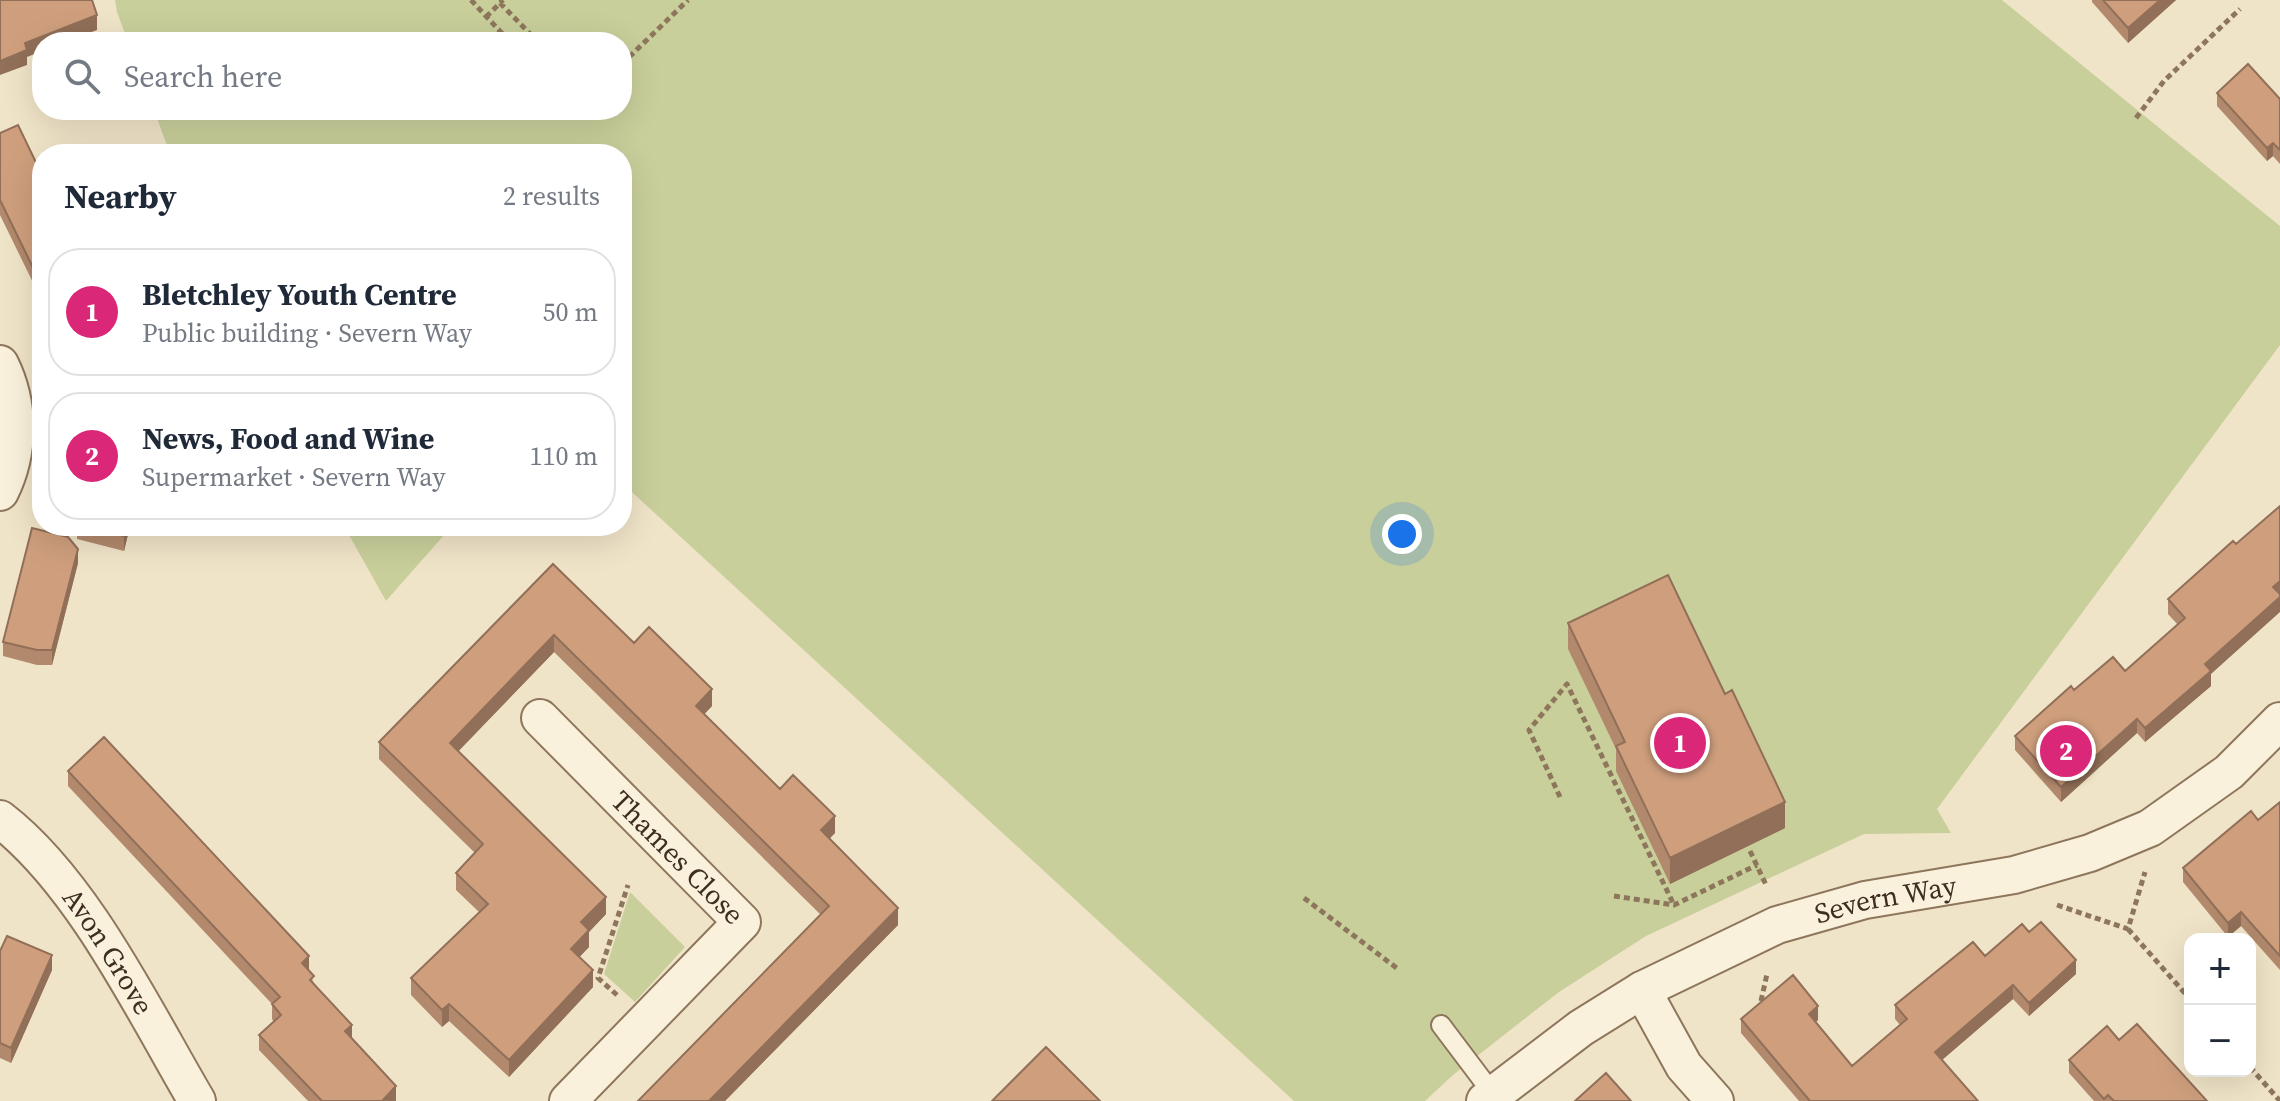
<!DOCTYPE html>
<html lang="en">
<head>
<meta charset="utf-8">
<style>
  :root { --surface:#fff; --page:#f2f2f3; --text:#1f2937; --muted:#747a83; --line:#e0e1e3; --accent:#db2777 }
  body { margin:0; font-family:"Source Serif 4",serif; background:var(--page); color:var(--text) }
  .controls { position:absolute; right:24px; bottom:24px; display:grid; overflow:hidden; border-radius:16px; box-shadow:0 8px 32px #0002 }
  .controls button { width:72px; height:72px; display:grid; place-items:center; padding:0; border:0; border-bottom:2px solid var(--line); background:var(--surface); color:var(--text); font:40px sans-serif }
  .you { position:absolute; left:1402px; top:534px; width:28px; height:28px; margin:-20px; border:6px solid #fff; border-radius:50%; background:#1a73e8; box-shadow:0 0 0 12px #1a73e833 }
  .badge { display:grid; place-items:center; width:52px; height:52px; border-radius:50%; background:var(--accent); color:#fff; font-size:26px; font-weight:700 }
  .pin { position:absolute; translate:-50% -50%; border:4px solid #fff; box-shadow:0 2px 8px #0006 }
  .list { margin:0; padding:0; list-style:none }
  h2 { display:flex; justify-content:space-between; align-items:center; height:104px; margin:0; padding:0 32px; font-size:34px }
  h2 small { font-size:26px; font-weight:400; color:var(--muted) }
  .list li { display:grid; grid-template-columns:52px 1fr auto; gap:24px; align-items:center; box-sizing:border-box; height:128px; margin:0 16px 16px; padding:0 16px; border:2px solid var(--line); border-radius:32px }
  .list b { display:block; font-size:30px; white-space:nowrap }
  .list p { margin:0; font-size:26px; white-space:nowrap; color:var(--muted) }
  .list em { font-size:26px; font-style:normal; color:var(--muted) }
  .icon { flex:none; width:44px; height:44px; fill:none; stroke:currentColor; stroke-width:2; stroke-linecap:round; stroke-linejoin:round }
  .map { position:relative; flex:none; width:2280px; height:1101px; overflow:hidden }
  .search { position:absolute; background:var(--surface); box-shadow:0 8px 32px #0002; left:32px; top:32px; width:600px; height:88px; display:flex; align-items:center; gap:20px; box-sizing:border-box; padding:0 28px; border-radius:32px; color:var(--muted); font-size:30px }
  .panel { position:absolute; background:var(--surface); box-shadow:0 8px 32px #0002; left:32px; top:144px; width:600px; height:392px; border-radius:32px }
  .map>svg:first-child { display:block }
  .green { fill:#c9cf9b }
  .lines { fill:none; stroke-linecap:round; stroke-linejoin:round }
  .lane-casing { stroke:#8d765c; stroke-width:22 }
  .street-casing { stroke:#8d765c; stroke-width:40 }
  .path { stroke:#8d765c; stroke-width:5; stroke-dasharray:6 4; stroke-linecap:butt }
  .lane { stroke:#faf1dc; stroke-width:18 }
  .street { stroke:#faf1dc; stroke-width:36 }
  .wall { fill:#b2896c }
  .shaded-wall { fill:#916f58 }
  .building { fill:#cf9f7d; stroke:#916f58; stroke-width:2 }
  .labels { text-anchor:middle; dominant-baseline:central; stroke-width:6; stroke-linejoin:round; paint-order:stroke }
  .street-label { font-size:28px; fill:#3d2e20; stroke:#f7eed8 }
</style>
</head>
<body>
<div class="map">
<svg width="2280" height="1101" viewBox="0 0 2280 1101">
  <rect width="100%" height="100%" fill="#f0e4c8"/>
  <path class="green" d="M115,0H2002L2280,226V345L1937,809L1951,833L1864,834L1646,936L1559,992L1453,1075L1425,1101H1294L622,483V154H170L154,110H622V42H128L117,12Z
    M344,526H452L386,601Z
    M630,892L685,947L635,1002L604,974Z"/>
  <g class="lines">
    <defs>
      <path id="lane" d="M1441,1025L1493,1094"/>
      <g id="street">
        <path d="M0,364C20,404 20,452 0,492"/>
        <path id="s1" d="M540,718L742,922L568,1101"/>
        <path id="s2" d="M0,819C83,883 144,1011 197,1101"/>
        <path d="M1642,990L1684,1066L1715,1101"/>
        <path id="s3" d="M1485,1101L1581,1028L1642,990L1777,925L1865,900L2014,875L2090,853L2150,828L2229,772L2280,721"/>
      </g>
    </defs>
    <use href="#lane" class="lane-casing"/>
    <use href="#street" class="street-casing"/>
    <path class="path" d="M471,0L510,42
      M500,3L538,42
      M486,17L503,0
      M622,64L688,0
      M2136,118L2164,81L2240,9
      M1560,797L1529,730L1567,684L1674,905
      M1750,851L1767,887
      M1614,896L1674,905L1757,865
      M1304,898L1398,969
      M2057,905L2128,929L2145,872
      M2128,929L2190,999
      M617,995L598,978L628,885
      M1761,1001L1767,974
      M2250,1067L2280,1101"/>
    <use href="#lane" class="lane"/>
    <use href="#street" class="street"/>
  </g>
  <path class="wall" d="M2092,0H2176L2128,43L2092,2Z
    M2217,93L2280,99V164L2273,156L2267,161L2217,106Z
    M0,133L42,175V301L0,215Z
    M77,526H130L124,551L77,539Z
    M2233,541L2211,674V686L2145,742L2137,733L2061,802L2015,750V736L2074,690L2125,671L2178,625L2168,614V599Z
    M78,563L52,665H37L3,656V642Z
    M553,564L634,643L712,706L704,714L780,789L835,833L829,839L898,925L725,1101H638L821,915L554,652L458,751L606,914L589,932V947L579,957L593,987L509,1077L449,1021L442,1027L411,995V978L479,912L456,890V873L475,853L379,759V742Z
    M1568,623L1725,694L1785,828L1670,884L1616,771V749L1568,649Z
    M68,771L309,971L314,984L396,1101H308L259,1050V1035L274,1022L272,1019V1004L68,786Z
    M2280,802V970L2241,926L2228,937L2183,882V868L2258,820Z
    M2029,932L2076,974L2029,1016L2013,999L1942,1060L1978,1101H1799L1741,1033V1019L1818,1020L1816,1022L1852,1066L1900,1025L1895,1019V1005Z
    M0,951L52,970L11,1063L0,1058Z
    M2119,1040L2207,1101H2094L2069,1073V1060Z"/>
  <path class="shaded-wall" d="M2160,0H2176L2128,43V28Z
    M97,15V30L66,42H42V51L27,57V65L0,75V61L25,43Z
    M2273,143V156L2267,161V148Z
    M127,526H130L124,551V536Z
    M78,549V563L52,665V650Z
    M2280,581V595L2273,587Z
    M2280,597V612L2211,674V686L2145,742V728L2205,664Z
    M554,635V652L450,760V743Z
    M712,689V706L696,723V706Z
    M2137,719V733L2061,802V787Z
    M1785,802V828L1670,884V858Z
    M835,816V833L821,847V830Z
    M606,897V914L589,932V947L571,966V949L581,922Z
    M898,908V925L725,1101H709Z
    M2241,912V926L2228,937V923Z
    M52,955V970L11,1063V1048Z
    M309,956V971L302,963Z
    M2076,960V974L2029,1016V1003Z
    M593,970V987L509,1077V1060Z
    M2013,985V999L1935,1066V1052Z
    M449,1004V1021L442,1027V1010Z
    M1818,1006V1020L1809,1028V1014Z
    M352,1025V1039L345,1031Z
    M396,1086V1101H383V1100Z"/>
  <path class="building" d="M0,0H92L97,15L25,43L27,50L0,61Z
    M2103,0H2160L2128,28Z
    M2248,64L2280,99V150L2273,143L2267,148L2217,93Z
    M18,125L42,175V286L0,200V133Z
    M2280,506V581L2273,587L2280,594V597L2205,664L2211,671L2145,728L2137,719L2061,787L2015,736L2071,686L2074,690L2113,657L2125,671L2185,618L2168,599L2233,541L2236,544Z
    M85,526H127L124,536Z
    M32,528L68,537L78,549L52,650H37L3,642Z
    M553,564L634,643L649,627L712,689L696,706L780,789L793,775L835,816L821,830L898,908L709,1101H638L829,906L554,635L450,743L606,897L581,922L589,930L571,949L593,970L509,1060L449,1004L442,1010L411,978L488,904L456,873L483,844L379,742Z
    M1668,575L1725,694L1732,690L1785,802L1670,858L1616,746L1625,742L1568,623Z
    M104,737L309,956L302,963L314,976L310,980L352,1025L345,1031L396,1086L383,1100L384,1101H322L259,1035L281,1015L272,1004L280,997L68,771Z
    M2280,802V956L2241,912L2228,923L2183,868L2251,811L2258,820Z
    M2041,922L2076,960L2029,1003L2013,985L1935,1052L1978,1101H1810L1741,1019L1793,975L1818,1006L1809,1014L1852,1066L1907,1019L1895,1005L1973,942L1985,956L2022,924L2029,932Z
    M7,936L52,955L11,1048L0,1043V951Z
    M2137,1024L2207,1101H2114L2108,1095L2104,1099L2069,1060L2107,1026L2119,1040Z
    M1046,1047L1100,1101H992Z
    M1606,1073L1631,1101H1575Z"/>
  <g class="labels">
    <g class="street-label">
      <text stroke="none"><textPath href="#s1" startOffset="196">Thames Close</textPath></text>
      <text stroke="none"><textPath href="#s3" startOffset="454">Severn Way</textPath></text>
      <text stroke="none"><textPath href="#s2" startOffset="172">Avon Grove</textPath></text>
    </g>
  </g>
</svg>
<div class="controls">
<button>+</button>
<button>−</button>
</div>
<div class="you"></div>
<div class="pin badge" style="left:1680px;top:743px">1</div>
<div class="pin badge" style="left:2066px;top:751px">2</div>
<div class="search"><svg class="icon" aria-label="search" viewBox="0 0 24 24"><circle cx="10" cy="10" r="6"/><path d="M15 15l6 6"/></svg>Search here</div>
<section class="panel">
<h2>Nearby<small>2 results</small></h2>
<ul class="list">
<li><span class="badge">1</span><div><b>Bletchley Youth Centre</b><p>Public building · Severn Way</p></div><em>50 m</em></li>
<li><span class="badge">2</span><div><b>News, Food and Wine</b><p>Supermarket · Severn Way</p></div><em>110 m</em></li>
</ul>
</section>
</div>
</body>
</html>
